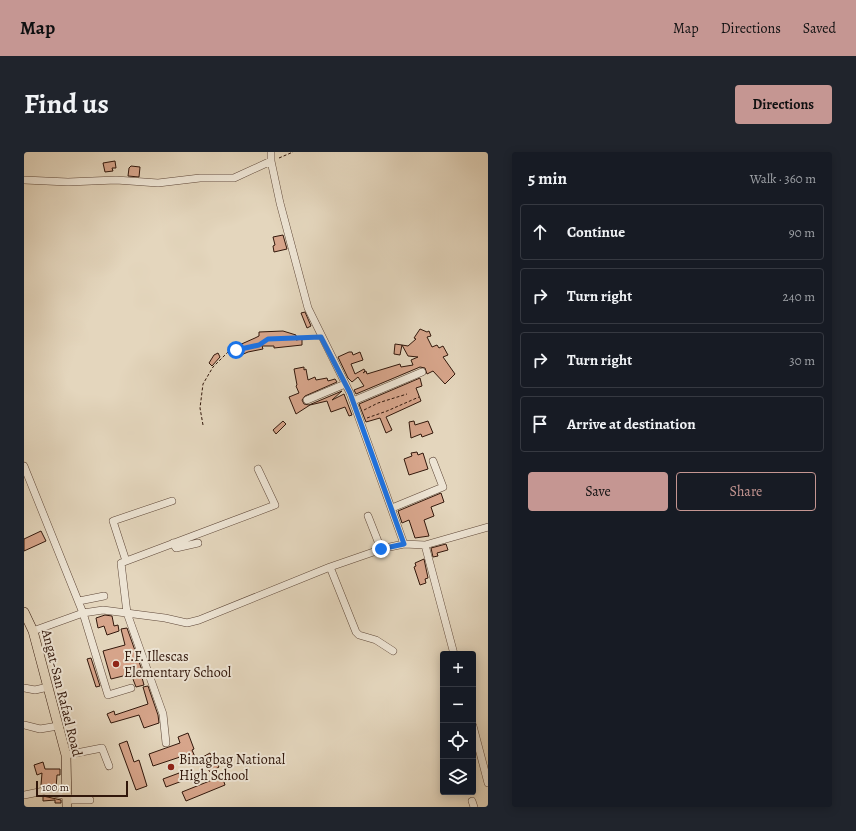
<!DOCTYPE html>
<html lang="en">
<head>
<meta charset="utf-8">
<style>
  :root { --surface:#171b24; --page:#20242c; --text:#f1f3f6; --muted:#9ea1a6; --line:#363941; --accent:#c59692 }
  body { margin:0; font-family:Alegreya,serif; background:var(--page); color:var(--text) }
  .controls { position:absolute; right:12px; bottom:12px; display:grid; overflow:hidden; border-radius:4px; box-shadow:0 2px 10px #0003 }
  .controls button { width:36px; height:36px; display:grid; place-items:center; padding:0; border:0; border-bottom:1px solid var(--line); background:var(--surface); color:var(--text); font:20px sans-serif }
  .scale { position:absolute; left:12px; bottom:10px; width:92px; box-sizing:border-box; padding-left:4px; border:2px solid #31170b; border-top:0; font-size:11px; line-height:14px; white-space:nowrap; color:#31170b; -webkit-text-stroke:3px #ede4d4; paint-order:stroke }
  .stop { position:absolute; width:12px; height:12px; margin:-9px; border:3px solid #1a73e8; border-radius:50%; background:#fff }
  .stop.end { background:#1a73e8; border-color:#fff; box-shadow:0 1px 4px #0008 }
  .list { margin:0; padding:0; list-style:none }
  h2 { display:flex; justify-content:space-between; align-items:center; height:52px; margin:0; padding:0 16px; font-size:17px }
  h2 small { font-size:13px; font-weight:400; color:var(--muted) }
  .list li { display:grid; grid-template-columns:26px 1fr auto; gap:12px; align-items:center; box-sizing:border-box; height:56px; margin:0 8px 8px; padding:0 8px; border:1px solid var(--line); border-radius:4px }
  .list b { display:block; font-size:15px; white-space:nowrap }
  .list em { font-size:13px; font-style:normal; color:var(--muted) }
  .actions { display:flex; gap:8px; padding:12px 16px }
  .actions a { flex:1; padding:9px 0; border:1px solid var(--accent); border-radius:4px; text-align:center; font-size:14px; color:var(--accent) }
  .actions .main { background:var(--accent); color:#111 }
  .icon { flex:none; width:22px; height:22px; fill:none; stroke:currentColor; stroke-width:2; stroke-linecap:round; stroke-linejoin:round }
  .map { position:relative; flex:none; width:464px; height:655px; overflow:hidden; border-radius:4px }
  header { display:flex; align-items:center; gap:24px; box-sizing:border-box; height:56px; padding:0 20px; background:var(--accent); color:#111 }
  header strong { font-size:19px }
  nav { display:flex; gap:22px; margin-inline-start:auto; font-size:14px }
  .intro { display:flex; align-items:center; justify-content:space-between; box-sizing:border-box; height:96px; padding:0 24px }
  h1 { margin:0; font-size:28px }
  .button { padding:10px 18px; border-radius:4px; background:var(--accent); color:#111; font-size:14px; font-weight:700 }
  main { display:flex; gap:24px; padding:0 24px }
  aside { flex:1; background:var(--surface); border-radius:4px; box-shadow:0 2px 10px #0003 }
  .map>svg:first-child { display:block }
  .building { fill:#d7a58b; stroke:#31170b }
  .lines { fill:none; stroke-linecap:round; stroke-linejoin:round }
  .minor-casing { stroke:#5e4738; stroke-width:8 }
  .major-casing { stroke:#31170b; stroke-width:10 }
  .path { stroke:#31170b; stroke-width:1; stroke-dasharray:3 2; stroke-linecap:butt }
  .minor { stroke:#ede4d4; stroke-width:7 }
  .major { stroke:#e4d6bd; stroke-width:9 }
  .route { stroke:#1a73e8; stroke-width:5 }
  .poi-dot { fill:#8f2418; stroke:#ede4d4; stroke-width:1.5 }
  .labels { text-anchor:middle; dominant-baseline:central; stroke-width:4; stroke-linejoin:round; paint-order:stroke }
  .poi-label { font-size:14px; fill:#31170b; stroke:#ede4d4; text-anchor:start }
  .street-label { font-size:14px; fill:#31170b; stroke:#ede4d4 }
</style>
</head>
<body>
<header>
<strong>Map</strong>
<nav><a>Map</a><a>Directions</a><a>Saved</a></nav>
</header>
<div class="intro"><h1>Find us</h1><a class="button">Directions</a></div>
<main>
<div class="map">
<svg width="464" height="655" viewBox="0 0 464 655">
  <rect width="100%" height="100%" fill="#e4d6bd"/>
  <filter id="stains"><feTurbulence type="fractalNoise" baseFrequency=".005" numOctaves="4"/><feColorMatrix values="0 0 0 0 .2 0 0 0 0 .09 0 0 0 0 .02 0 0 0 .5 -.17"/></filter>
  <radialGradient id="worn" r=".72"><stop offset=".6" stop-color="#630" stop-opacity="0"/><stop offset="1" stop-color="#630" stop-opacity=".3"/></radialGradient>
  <path class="building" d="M91,9L92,16H88L89,19L81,20L79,11Z
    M107,14L116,15L115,25L104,24L105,16Z
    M259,83L263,97L250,100L249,94L251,93L249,85Z
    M281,160L287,174L283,176L277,161Z
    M396,177L403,180L405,179L407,184L403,185L408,195L413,193L415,196L419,194L424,203L419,205L431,222L421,232L409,219L403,222L401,216L396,215L332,242L330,238L340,234L334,225L328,230L324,226L314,205L325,200H328L329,203L336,200L339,208L327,212L331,222L340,217L341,219L339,221L342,219L343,222L376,212L377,215L389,213L387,208L394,205L384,204L378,193L384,194L392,187L390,186Z
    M259,179L272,183V188L278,187V193L250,196V194H238L239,197L224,200L215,204L213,194L231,186L235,184V180Z
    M371,192L378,193L376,203L370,202Z
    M194,201L196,205L188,214L185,211L190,203Z
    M280,215V218L282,217L284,228L291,225L292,228L303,226L304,229L311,227L313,230L281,244L278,248L280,252L285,253L318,239L308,248L320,242L328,263L325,264L321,255L307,260L303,249L286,253L272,262L265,245L275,241L272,234L273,233L270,217Z
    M396,226L398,234L392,236L397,249L362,265L368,278L362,281L356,266L342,270L335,252Z
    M259,269L262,272L252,282L249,278Z
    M390,269L391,273L404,269L409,281L398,285L397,282L387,286L385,270Z
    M393,300L394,303L399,301L404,317L385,323L380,307L388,304L387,301Z
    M417,341L420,350L407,355L410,364L400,368L405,384L391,386L385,368L378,371L374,359Z
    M17,379L22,389L0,399V387Z
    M422,392L424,398L413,401L414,404L409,405L407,396Z
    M400,407L404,426L401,427L402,431L396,433L390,415L392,414L391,411Z
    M81,463L88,464L90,474L94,473L95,479L83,483L80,474L74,476L72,466Z
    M103,476L119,521L117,522L120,533L112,535L107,522L87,527L79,499L101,493L97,477Z
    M67,506L76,534L72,535L63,507Z
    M124,534L134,563L135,571L120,576L115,563L87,571L83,562L90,559L91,563L124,552L119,535Z
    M164,581L170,597L168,598L171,605L161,609L159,604L129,614L125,602L156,591L154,585Z
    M103,589L110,610L115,608L123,634L112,638L95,592Z
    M186,601L195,615L186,620L177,606Z
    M19,610L21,617H36V623H33L32,636L17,633L18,621L13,623L10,613Z
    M166,617L169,625L142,635L139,627Z
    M198,624L201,633L162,649L158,640Z
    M19,644L37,648V651H31V648L19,649Z"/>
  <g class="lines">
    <defs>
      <path id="minor" d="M247,0V9L256,51L284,156L326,241L380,392
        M0,28L44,30L92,28L134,31L176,26H210L247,9
        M283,248L321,232
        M329,249L398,220
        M0,314L59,461L84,543L107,536
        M368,356L419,335L409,309
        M344,364L357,397
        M149,391L152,396L174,391
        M401,393L430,502
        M102,409L89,369L148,349
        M306,415L332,480L335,483L352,488L369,499
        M55,449L80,444
        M9,479L59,461L79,458L141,466L163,471L175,468L306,415L361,396L380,392L401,393L464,375
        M0,536L11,538L24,535
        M0,573L16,577L34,574
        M449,574L464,631
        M142,591L139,562L103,461L97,411L251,353L234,317
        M42,603L78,596L85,614
        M0,643L20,639L44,644
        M44,648H66
        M448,649L450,655"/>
      <path id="major" d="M0,460L9,479L42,603L43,655"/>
    </defs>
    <use href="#minor" class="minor-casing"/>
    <use href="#major" class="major-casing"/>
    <path class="path" d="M255,6L269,0
      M340,258L354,251L383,242
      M343,266L363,259L395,245
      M179,273L176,256L179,232L189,215L204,200L235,193L243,187L291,186"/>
    <use href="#minor" class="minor"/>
    <use href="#major" class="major"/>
  </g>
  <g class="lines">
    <path class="route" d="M212,198L235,193L244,187L297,185L326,241L380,392L357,397"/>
  </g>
  <g class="poi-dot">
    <circle cx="92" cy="512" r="4"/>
    <circle cx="147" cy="615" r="4"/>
  </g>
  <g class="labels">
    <g class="poi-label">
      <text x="100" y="504">F.F. Illescas<tspan x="100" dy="16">Elementary School</tspan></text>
      <text x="155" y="607">Binagbag National<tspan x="155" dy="16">High School</tspan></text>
    </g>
    <g class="street-label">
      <text transform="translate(38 541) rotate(76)">Angat-San Rafael Road</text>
    </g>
  </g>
  <rect width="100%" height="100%" filter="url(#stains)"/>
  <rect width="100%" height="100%" fill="url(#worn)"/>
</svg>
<div class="controls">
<button>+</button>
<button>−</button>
<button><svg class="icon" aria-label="locate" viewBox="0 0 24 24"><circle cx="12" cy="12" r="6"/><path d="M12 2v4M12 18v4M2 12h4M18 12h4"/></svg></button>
<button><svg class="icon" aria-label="layers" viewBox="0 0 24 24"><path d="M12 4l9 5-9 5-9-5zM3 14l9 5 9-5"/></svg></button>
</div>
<div class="scale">100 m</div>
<div class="stop" style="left:212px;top:198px"></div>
<div class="stop end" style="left:357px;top:397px"></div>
</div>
<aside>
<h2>5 min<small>Walk · 360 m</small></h2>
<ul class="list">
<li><svg class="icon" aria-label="ahead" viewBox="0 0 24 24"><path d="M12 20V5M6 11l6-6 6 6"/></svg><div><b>Continue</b></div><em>90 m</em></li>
<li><svg class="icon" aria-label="right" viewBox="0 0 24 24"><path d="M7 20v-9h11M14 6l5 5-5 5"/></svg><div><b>Turn right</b></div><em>240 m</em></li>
<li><svg class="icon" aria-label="right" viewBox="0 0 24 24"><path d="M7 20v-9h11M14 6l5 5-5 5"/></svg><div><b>Turn right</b></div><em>30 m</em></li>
<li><svg class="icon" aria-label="arrive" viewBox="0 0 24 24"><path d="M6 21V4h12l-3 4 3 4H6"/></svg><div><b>Arrive at destination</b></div></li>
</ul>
<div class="actions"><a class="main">Save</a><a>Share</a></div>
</aside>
</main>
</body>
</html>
